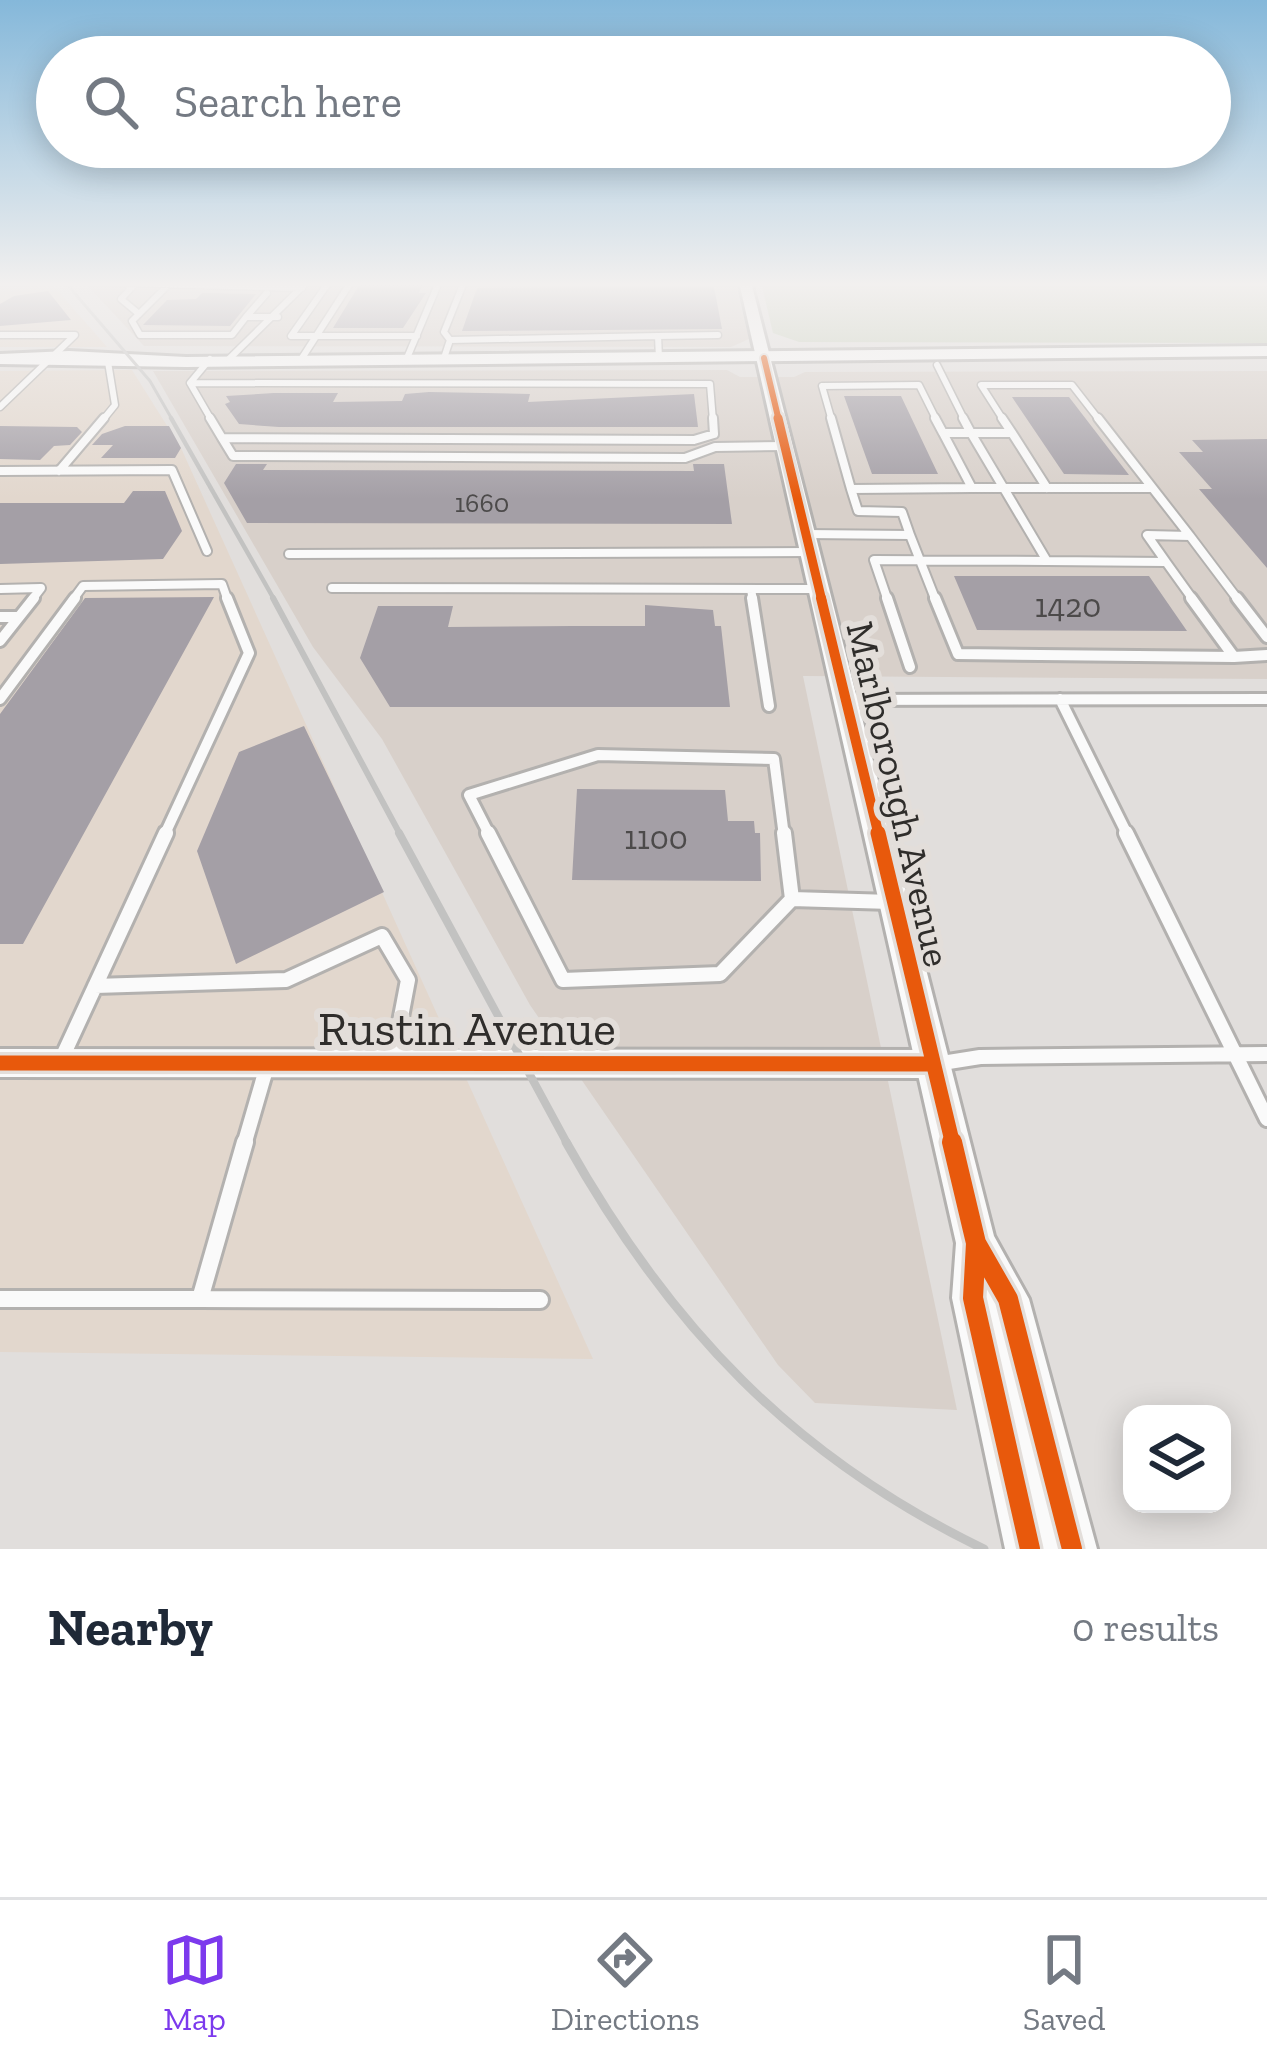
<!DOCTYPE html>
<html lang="en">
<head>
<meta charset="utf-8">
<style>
  :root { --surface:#fff; --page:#f2f2f3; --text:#1f2937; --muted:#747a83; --line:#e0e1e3; --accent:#7c3aed }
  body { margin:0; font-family:"Zilla Slab",serif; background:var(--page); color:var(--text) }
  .controls { position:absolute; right:36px; bottom:36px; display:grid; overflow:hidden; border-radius:24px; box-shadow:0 6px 30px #0003 }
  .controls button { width:108px; height:108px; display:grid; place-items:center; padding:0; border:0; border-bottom:3px solid var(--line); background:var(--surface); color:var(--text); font:60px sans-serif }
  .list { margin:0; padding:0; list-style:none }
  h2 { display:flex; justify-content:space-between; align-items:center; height:156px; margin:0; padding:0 48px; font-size:51px }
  h2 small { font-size:39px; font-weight:400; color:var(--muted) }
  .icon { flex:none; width:66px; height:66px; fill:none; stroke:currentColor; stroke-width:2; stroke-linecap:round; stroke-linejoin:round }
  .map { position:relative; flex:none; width:1267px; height:1549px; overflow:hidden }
  .search { position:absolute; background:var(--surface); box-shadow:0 6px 30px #0003; left:36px; right:36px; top:36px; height:132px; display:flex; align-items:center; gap:30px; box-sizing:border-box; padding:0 42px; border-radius:66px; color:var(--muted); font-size:45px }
  .sheet { height:348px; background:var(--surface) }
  nav { display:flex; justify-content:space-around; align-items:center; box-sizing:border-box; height:168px; border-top:3px solid var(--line); background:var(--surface); font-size:33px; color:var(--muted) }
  nav a { display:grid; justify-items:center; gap:6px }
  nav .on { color:var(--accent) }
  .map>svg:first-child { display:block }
  .commercial { fill:#e2d7cd }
  .built { fill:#d8d0ca }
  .green { fill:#c7cfbb }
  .building { fill:#a49fa6 }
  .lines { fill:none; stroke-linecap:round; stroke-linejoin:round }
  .lane-far4-casing { stroke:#b3b1af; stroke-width:9 }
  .lane-far3-casing { stroke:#b3b1af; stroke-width:12 }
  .lane-far2-casing { stroke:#b3b1af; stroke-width:16 }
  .lane-far1-casing { stroke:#b3b1af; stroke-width:20 }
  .lane-casing { stroke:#b3b1af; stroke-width:22 }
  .street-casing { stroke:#b3b1af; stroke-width:6 }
  .secondary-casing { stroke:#b3b1af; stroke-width:6 }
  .primary-casing { stroke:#b3b1af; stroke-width:6 }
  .lane-far4 { stroke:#fafafa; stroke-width:6 }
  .lane-far3 { stroke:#fafafa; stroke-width:8 }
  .lane-far2 { stroke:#fafafa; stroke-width:10 }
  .lane-far1 { stroke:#fafafa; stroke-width:14 }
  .lane { stroke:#fafafa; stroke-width:16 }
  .street { fill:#fafafa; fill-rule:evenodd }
  .secondary { fill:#fafafa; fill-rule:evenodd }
  .primary { fill:#fafafa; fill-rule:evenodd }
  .rail-far4 { stroke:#c2c2c1; stroke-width:3 }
  .rail-far3 { stroke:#c2c2c1; stroke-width:4.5 }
  .rail-far2 { stroke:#c2c2c1; stroke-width:6 }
  .rail-far1 { stroke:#c2c2c1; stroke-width:8 }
  .rail { stroke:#c2c2c1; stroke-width:9 }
  .cycleway-far4-casing { stroke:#e3deda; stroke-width:10 }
  .cycleway-far3-casing { stroke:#e3deda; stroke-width:15 }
  .cycleway-far2-casing { stroke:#e3deda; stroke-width:18 }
  .cycleway-far1-casing { stroke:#e3deda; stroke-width:22 }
  .cycleway-casing { stroke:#e3deda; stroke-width:27 }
  .cycleway-far4 { stroke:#e8590c; stroke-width:6 }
  .cycleway-far3 { stroke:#e8590c; stroke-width:9 }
  .cycleway-far2 { stroke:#e8590c; stroke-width:10 }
  .cycleway-far1 { stroke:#e8590c; stroke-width:15 }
  .cycleway { stroke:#e8590c; stroke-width:20 }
  .labels { text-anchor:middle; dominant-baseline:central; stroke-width:12; stroke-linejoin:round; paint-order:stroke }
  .far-number-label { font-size:27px; fill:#4c4a4a }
  .number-label { font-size:33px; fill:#4c4a4a }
  .street-label { font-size:39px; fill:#2f2d2b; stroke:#e3deda }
  .near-street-label { font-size:48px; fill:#2f2d2b; stroke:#e3deda }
</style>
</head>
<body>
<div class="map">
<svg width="1267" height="1549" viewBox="0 0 1267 1549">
  <rect width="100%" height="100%" fill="#e1dedc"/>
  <path class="commercial" d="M0,282H50L107,347H0Z
    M132,370L181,448L593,1359L0,1352V371Z"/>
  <path class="built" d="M84,282H735L749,339L731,347L144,346Z
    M727,370L740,377H794L805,372L1267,371V679L803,676L957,1410L815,1403L778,1365L530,1005L382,739L313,647L153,371Z"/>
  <path class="green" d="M761,282H1267V343L799,342L773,333Z"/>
  <path class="building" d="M361,282H424L419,293H426L403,328H333Z
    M714,287L722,329L462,331L477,288Z
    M48,291L71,320L0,326V304L14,296Z
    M202,293L256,294L230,326L143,325L167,300L196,299Z
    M429,392L530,394L528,402L694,394L698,427H279L239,424L225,404L230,402L226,396L274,393H338L333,402L402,401L405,394Z
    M844,396H901L938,474H872Z
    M1012,397H1069L1129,475L1064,474Z
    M0,426L77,427L82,432L70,445L54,446L40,460L0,459Z
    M125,426H169L181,448L175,458H101L113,445H92L102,434Z
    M1267,439V568L1199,489H1212L1179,452H1203L1192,440Z
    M236,464H267L263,470L694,471L693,464H724L732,524L247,523L224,483Z
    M133,491H165L182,531L163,559L0,564V503H124Z
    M954,576H1149L1187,631L977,630Z
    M214,597L23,944H0V714L85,598Z
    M645,605L713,610L715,626H721L730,707H390L360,658L378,606H453L448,627L573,626H645Z
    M304,726L384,892L236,964L197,851L239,752Z
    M577,789L725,790L728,821H754L755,833H760L761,881L572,880Z"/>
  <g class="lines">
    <defs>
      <path id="lane-far4" d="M0,282H27
        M89,282L302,288
        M329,282L291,336H417
        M133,286L121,299L139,314
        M166,287L132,321L140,335H232L246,317H278
        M246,317L267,293
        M0,335H75L0,407
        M658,336L718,335
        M450,340L658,336L659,358
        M302,358L351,282
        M407,358L439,282
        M444,358L450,340L444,332L464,282
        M210,359L190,383L710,384L713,421
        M229,359L303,286
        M937,365L965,421
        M190,383L212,421
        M102,421L115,405L108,362
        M832,421L822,386L919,385L937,421
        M1004,421L981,385H1072L1100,421"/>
      <path id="lane-far3" d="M210,418L222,438
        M713,418L714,434L694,440L222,438L233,456L685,458L715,447L785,446
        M831,418L851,489
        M935,418L943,433
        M1002,418L1012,433H971L1047,561L1166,562L1147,535L1190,536L1098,418
        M1012,433L1047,488
        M0,471L172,470L207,551
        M59,471L104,418
        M972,488H1152
        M806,534L910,535L902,512L858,511L851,489L972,488L943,433H971L963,418
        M910,535L936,601
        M1190,536L1239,601
        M289,554L811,552
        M1166,562L1194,601
        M332,588L820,589
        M0,589L41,588L31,601
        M751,589L753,601
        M72,601L83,586L222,584L228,601
        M888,601L874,560L1047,561"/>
      <path id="lane-far2" d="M752,598L769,706
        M887,598L910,667
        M935,598L958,654L1234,657L1191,598
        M1237,598L1267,637
        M0,617H19
        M0,641L34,598
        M1234,657L1267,655
        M0,699L75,598
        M1060,699L1128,836
        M846,700L1267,699
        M164,836L249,653L227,598
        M490,836L469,795L598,755L774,759L784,836"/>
      <path id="lane-far1" d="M488,833L563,980L720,974L792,899
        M784,833L792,899
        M1126,833L1267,1119
        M792,899L891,902
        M95,986L286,980L382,936L408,980L393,1059
        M61,1060L166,833
        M936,1064L980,1057L1267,1054
        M244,1145L267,1066"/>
      <path id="lane" d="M245,1142L200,1299L540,1300
        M0,1299H200"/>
      <path id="street" d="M0,1049L933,1050L943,1054L947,1064L943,1074L933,1078L0,1077Z"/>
      <path id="secondary" d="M739,282H751L994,1236L1029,1299L1097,1549H1005L952,1298L956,1243Z"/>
      <path id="primary" d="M1267,346V356L186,367L0,364V354L69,351L186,357Z"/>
    </defs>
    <use href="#lane-far4" class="lane-far4-casing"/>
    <use href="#lane-far3" class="lane-far3-casing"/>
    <use href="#lane-far2" class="lane-far2-casing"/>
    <use href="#lane-far1" class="lane-far1-casing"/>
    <use href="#lane" class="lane-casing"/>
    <use href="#street" class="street-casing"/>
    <use href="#secondary" class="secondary-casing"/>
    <use href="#primary" class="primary-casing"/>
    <use href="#lane-far4" class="lane-far4"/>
    <use href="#lane-far3" class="lane-far3"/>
    <use href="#lane-far2" class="lane-far2"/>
    <use href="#lane-far1" class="lane-far1"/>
    <use href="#lane" class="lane"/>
    <use href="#street" class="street"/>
    <use href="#secondary" class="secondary"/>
    <use href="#primary" class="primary"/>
    <path class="rail-far4" d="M65,282L150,381L173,421"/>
    <path class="rail-far3" d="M171,418L275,601"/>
    <path class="rail-far2" d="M273,598L401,836"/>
    <path class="rail-far1" d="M399,833L568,1145"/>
    <path class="rail" d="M566,1142C669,1326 793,1457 984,1549"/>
    <defs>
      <path id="cycleway-far4" d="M764,358L779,421"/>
      <path id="cycleway-far3" d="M778,418L822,601"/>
      <path id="cycleway-far2" d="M821,598L879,836"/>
      <path id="cycleway-far1" d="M878,833L953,1145
        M0,1063L933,1064"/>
      <path id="cycleway" d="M952,1142L976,1243L973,1298L1030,1549
        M976,1243L1008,1299L1072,1549"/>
    </defs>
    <use href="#cycleway-far4" class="cycleway-far4-casing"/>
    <use href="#cycleway-far3" class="cycleway-far3-casing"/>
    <use href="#cycleway-far2" class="cycleway-far2-casing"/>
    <use href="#cycleway-far1" class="cycleway-far1-casing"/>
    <use href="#cycleway" class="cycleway-casing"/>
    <use href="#cycleway-far4" class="cycleway-far4"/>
    <use href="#cycleway-far3" class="cycleway-far3"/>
    <use href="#cycleway-far2" class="cycleway-far2"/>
    <use href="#cycleway-far1" class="cycleway-far1"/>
    <use href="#cycleway" class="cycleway"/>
  </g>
  <linearGradient id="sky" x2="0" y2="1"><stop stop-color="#85b8da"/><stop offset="0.57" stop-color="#f2f0ef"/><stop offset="1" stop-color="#f2f0ef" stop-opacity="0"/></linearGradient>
  <rect width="1267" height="499" fill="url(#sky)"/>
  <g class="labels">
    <g class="far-number-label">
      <text x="482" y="503">1660</text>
    </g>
    <g class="number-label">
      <text x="1068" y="605">1420</text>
      <text x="656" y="837">1100</text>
    </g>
    <g class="street-label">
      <text transform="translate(899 794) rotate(77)">Marlborough Avenue</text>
    </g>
    <g class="near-street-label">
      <text x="467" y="1028">Rustin Avenue</text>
    </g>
  </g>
</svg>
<div class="controls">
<button><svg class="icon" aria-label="layers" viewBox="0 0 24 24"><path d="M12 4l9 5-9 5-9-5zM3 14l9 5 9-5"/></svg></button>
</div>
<div class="search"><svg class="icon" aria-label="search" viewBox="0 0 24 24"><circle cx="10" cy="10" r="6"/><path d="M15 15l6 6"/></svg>Search here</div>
</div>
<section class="sheet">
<h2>Nearby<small>0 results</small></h2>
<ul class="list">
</ul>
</section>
<nav>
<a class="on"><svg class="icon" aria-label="map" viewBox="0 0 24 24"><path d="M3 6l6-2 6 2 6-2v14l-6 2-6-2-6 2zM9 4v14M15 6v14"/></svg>Map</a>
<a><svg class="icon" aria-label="directions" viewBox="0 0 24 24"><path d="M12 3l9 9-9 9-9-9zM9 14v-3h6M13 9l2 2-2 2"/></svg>Directions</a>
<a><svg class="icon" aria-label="saved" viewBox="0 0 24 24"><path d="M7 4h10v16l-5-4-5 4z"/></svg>Saved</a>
</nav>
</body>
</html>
